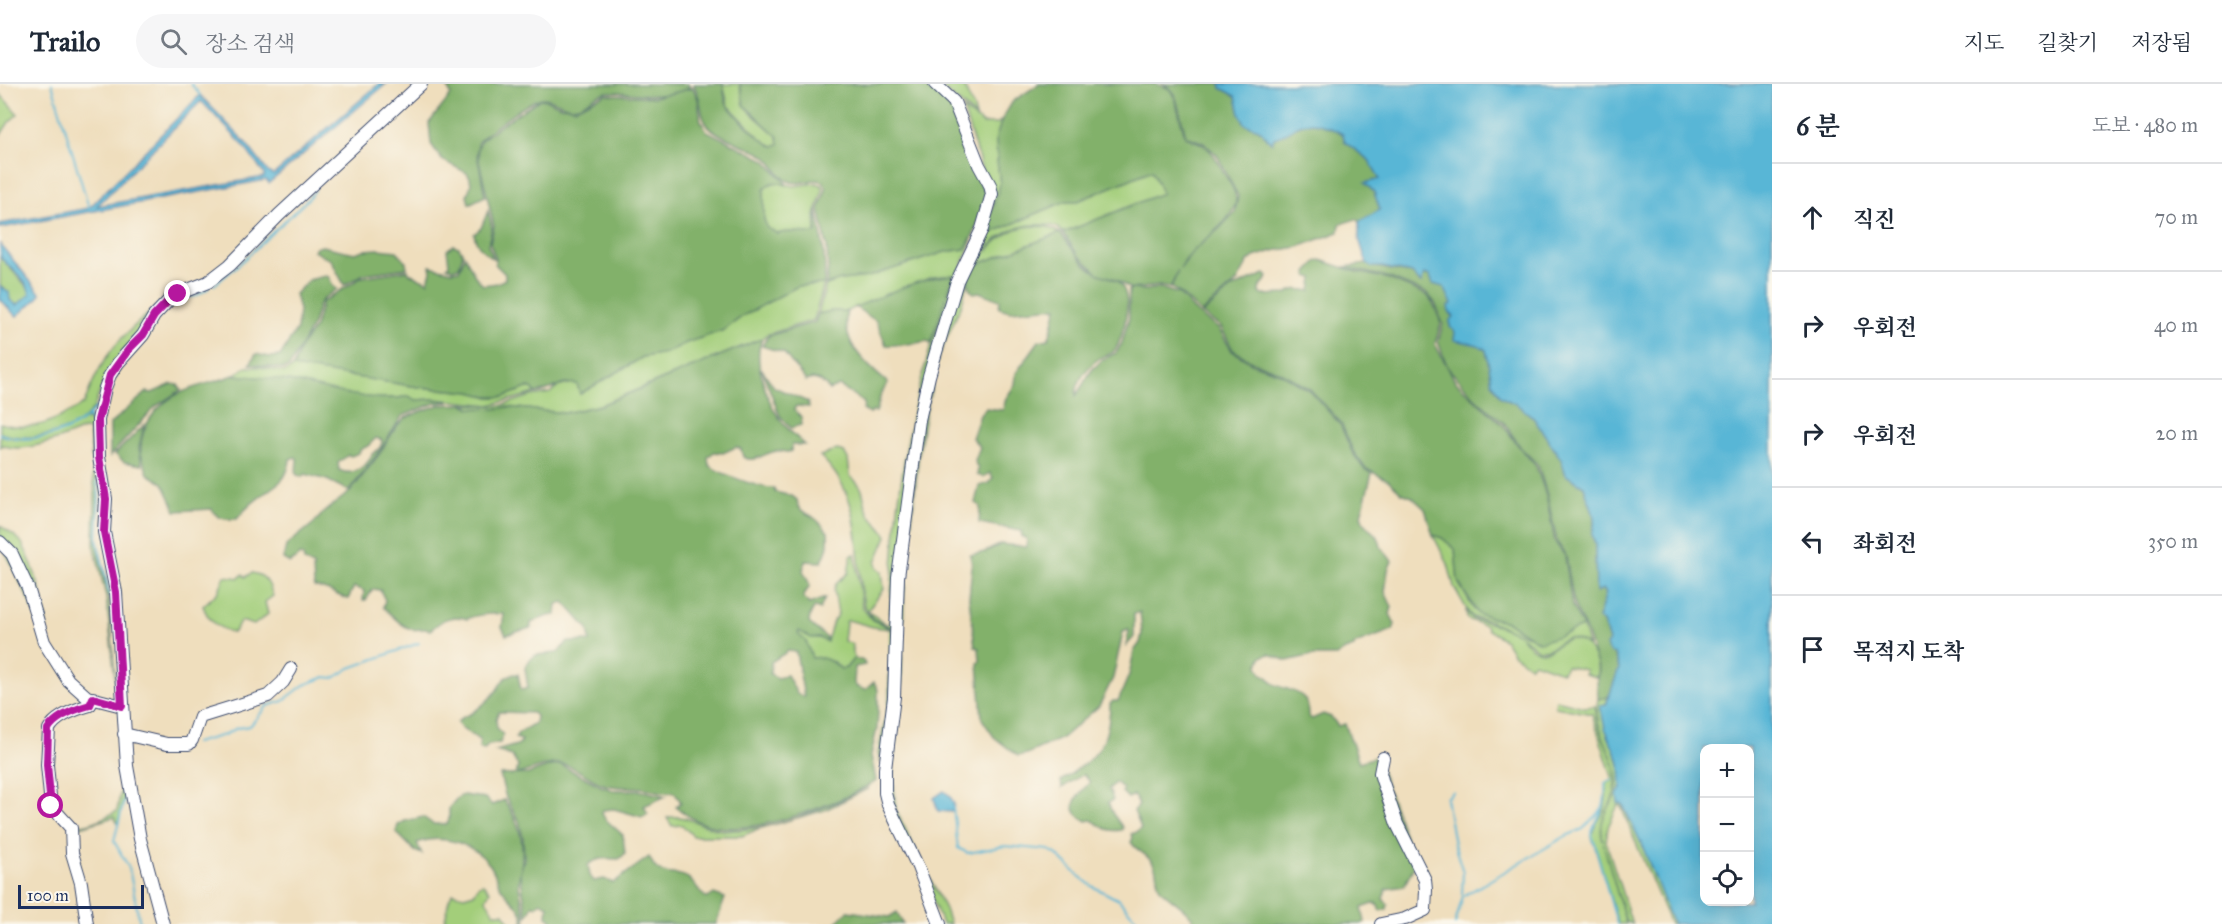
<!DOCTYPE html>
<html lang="ko">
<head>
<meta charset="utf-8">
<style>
  :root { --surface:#fff; --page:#f6f6f7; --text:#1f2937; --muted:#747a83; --line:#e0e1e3 }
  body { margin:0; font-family:"IM FELL Great Primer","Noto Serif KR",serif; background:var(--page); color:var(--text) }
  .controls { position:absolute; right:18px; bottom:18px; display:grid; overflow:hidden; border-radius:12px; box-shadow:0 6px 24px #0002 }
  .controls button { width:54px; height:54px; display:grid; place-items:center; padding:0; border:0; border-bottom:2px solid var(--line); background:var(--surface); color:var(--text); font:30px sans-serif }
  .scale { position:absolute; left:18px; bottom:15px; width:126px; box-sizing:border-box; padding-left:6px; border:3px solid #1b2f5e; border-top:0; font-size:16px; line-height:21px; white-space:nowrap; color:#1b2f5e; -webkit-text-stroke:4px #fbf7ec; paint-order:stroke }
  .stop { position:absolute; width:18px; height:18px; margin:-14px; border:4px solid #b5179e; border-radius:50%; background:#fff }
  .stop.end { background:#b5179e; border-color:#fff; box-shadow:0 2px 6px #0008 }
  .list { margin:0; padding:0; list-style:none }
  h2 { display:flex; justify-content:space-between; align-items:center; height:78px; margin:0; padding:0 24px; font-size:26px }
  h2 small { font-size:20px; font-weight:400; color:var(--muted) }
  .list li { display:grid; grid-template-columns:39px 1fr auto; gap:18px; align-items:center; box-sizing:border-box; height:108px; padding:0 24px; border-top:2px solid var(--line) }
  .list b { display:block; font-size:22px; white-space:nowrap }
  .list em { font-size:20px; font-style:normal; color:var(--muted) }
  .icon { flex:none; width:33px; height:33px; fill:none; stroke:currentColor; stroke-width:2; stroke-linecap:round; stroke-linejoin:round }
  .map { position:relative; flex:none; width:1772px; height:840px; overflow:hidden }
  header { display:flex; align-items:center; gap:36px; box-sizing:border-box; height:84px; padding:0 30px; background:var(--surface); border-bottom:2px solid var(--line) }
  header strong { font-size:28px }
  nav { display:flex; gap:33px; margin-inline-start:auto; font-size:21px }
  .search { width:420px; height:54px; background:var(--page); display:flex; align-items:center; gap:15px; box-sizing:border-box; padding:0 21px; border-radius:33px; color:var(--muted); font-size:22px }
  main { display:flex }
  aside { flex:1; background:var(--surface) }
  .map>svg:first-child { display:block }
  .green { fill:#a3ce7a; stroke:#5f7e6c; stroke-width:1.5 }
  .forest { fill:#82b16a; stroke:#4e7064; stroke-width:1.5; fill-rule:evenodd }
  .water { fill:#58b6d6; stroke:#3a729a; stroke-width:1.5; fill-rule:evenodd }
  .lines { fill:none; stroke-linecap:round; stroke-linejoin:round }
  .stream { stroke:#58b6d6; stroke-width:2 }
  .minor-casing { stroke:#3b496c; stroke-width:14 }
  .minor { stroke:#fff; stroke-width:12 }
  .route { stroke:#b5179e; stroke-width:8 }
</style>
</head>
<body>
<header>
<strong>Trailo</strong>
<div class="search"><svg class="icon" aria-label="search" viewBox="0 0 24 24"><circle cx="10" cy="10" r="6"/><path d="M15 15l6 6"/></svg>장소 검색</div>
<nav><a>지도</a><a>길찾기</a><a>저장됨</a></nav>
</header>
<main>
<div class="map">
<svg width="1772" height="840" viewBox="0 0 1772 840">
  <rect width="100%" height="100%" fill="#fbf7ec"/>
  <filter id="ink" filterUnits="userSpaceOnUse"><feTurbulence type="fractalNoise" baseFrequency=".0167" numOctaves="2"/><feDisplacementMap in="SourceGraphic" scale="12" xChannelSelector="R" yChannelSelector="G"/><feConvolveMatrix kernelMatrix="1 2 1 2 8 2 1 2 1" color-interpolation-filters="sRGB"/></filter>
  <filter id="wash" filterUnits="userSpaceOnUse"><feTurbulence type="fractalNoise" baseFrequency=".008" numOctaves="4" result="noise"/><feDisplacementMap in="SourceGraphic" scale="24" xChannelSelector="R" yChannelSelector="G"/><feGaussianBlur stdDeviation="1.35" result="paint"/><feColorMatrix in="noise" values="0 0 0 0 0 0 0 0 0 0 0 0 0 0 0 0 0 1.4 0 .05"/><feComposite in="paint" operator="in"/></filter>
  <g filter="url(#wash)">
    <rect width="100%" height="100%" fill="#efdebd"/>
    <path class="green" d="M723,0H740V4L751,29L778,53L779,60L775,62L767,61L728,21Z
      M922,0H931L948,15L988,112L937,250L893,544L873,535L864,522C853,464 867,417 820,372L837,366L844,368L848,375L850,392C869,407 860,413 869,430C874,438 882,443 887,452L876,478L877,484L882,488L884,505L868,526L872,530L889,542C893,478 897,407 910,345C920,292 937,242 954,191L933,193L916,199L847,227H832L818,230L826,201L841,196L868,193L945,168L965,165L984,105L957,41L938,10Z
      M938,0H963L974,25L976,33Z
      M0,10L18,30L9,38L0,52Z
      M963,25L983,40H997L1002,35L996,54L997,76L1000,100L985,152L1066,117H1078L1152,86L1163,109L1063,149C1058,142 1051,141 1042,141C1005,138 985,166 962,191L993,121Z
      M776,98L794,102L816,99L822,101L823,106L815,131L816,149C804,150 787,145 778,150L767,144L764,135V106L766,102Z
      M1033,142L1048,143L1060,149L973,182C990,164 1006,142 1033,142Z
      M0,173L29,205L30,210L17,221L10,216L5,204L0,202Z
      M966,189L967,199L962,219L938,274L921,351L904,511L901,624L892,679L896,726L945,825L950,840H942L919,782L891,724L887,695L897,606L900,505L921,335L936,275L962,194Z
      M824,200L814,236L766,251L763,254L600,321L565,329L507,323L494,325L471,324L464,320L490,322L503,321L531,312L550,309L557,303L573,299L577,300L580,310L643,273L665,269L686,259L724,246L743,232L798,202Z
      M163,217L100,307C98,313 96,320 93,325C74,351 28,358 0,349V339C34,349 55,337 84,320C104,266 120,254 163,217Z
      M246,283H260L285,288L293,283L418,303L471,308L490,313H503L527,304H532L536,309L490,321L435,315L415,316L409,312C376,320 327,305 294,298C274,294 254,293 234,291Z
      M88,334L92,343L98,413L96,457L109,517L116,603L106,513L94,461L95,412L89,346L84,345C66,353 21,371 3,361L0,363V351C32,361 61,351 88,334Z
      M0,441C6,447 18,452 22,459C33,480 50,527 45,550L0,457Z
      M1433,451L1442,454L1455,465L1458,498L1474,526L1488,533L1507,538L1525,551L1547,555L1583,543L1588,561C1558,543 1561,568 1538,566L1520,551C1526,558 1532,567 1542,568C1553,568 1559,555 1571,555C1588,555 1601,578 1596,593L1585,590L1586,586L1566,582L1562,588L1534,578L1530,582L1514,571L1505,556L1488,546L1486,542L1467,535L1466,527L1473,535L1490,539L1520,550L1490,537L1473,533L1469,529L1454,503L1448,480Z
      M855,470L862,523L872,536L894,546L892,613L880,679L878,669L889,615L890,545L873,543L848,536L846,538L844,557L852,560L854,574L846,584L841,585L834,578L810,573L809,566L798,550L799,547C809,552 817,553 827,557L833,537L838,530L834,506L836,500L848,489L851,472Z
      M252,489C266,491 269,499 273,512L265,518L268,530L254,541L241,537L233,549C217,543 209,538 203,522L218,508L225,492L239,494L243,490L245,493Z
      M1608,613L1606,621L1601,622C1602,630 1603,638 1606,646C1613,667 1629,689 1617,711L1642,761L1673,840H1670L1621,723L1618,721L1608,743L1606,758L1632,840L1626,838L1603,759L1626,840H1618L1592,753C1592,742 1601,735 1604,725C1607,716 1606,708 1606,699L1613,696L1592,630L1555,623L1556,616L1584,623L1595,622C1595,649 1617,672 1616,699C1616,721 1595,733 1603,757C1602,751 1601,744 1602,738C1606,725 1617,714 1617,700C1618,671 1591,645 1598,615Z
      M124,701L125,710L118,740L114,733L77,744L71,740C85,744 104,734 117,727L120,709Z
      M869,704L825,726L758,745L742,752H693L682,741L672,742L667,734C687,728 704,746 724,746C770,748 828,723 869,704Z
      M483,800L490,807L486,815L494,829H504L511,840L443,839C449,830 445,817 453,809L464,812L474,809L479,801Z"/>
    <path class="forest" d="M453,0H688L690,3C664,17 635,8 608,8C596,8 589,19 578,22C565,26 555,14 543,14C533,13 486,49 478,58L477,70L485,112L469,120L467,111L471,101L470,94L467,89L442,76L431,60L429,39L451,11L448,4Z
      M693,0H723C724,6 724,14 727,20C733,29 764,60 774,62L779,60L778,53L744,21L740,0H922L945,17L951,26L986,112C983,130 975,149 965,165L945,168L868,193L841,196L826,201L828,184L827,162L819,125L826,105L824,98C813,92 801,103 788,97C777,92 774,77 763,71C748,62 714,52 706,39C699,29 703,15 693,0Z
      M1039,0H1156L1168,4L1174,11L1185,52C1191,57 1199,57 1205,62C1215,70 1218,78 1224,89C1228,97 1235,104 1236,114C1238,137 1190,162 1180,185L1193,167L1219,145L1235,128L1238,112L1217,71L1204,59L1186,52L1175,10L1170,4L1163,0H1221V4L1236,12L1240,30L1259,45L1272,59L1274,54C1283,52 1285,49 1292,45C1311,33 1325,41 1343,50L1345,58L1369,76L1381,95L1366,99L1374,108L1381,127L1359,138L1356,135L1340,140L1339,148L1298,163L1273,167L1254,173L1248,178L1237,198L1201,229L1180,209L1171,204L1178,187L1170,204L1160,202L1131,205L1113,194L1099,190L1078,171L1063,149L1162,109L1152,86L1078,117H1066L984,152L1000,100L997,76L996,54L1002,35L1013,17Z
      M693,4L698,15L701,38L707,47L765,76L786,99V101C777,97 769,97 764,106V135L767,144L778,150C787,145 804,150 816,149L817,126C821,151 827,174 824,200L798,202L743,232L724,246L686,259L666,269L643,273L580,310L577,300C564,297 550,307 536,309L532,304H527L503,313H490L471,308L418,303L293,283L302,260L315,243L322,218L362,193L408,186L409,189L428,198L431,187L430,182L452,187L459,186L465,172L475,192L483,201L498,199L505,195V190L495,180L496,175L490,159L494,142L479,77L478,64L481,56L508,36L540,15L547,16L561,22L576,24L605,10L654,13Z
      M488,127L492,143L488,161L494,175C484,169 476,162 474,150L481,144Z
      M1060,149C1070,161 1078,175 1090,184C1097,190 1103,191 1111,194C1131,202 1128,225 1124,243C1122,250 1119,263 1113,268C1109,271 1104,272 1100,274C1088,282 1076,297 1076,312L1091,287L1102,276L1116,269L1122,259L1129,234V205L1146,206L1160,204L1179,210L1197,229L1219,245L1232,267L1253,280L1280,289L1309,306L1340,340L1352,368L1359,378L1364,385L1372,389L1361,431L1363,437L1379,455L1381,463L1392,477L1388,486L1385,508L1392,523L1390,530L1395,540L1393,546L1355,560L1354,563L1345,566L1336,572H1308L1287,577L1269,570L1261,573L1258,582L1262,590C1268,592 1269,595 1273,599C1282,605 1296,605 1304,614C1311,622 1304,631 1312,635L1323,630L1331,633L1338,642L1345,640L1359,678L1382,671L1379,681L1415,780L1404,802L1386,805L1383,815L1388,820L1387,825L1381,827L1376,819L1362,824L1365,838L1361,840H1196C1188,825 1174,818 1162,807C1156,802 1158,789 1154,781C1149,770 1137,768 1131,758L1133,754L1131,750L1137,748L1141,744L1134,727L1139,720L1133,711L1128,714L1122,708L1123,705L1116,698L1109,705L1113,716L1108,719L1113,730L1123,744L1121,746C1109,748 1104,744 1095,738C1087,733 1093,739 1085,736C1062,725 1080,709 1090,698L1083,690L1062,704L1061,697C1095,673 1109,665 1110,620L1113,617H1118L1129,591L1134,567L1140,559L1142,549L1140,528L1134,530V553L1126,562L1129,547L1128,546L1123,548L1113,594L1099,622L1062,654L1027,670L1018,672L994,653L982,635L978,579L980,577L979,564L975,563L969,514L972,481L970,471L985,468L1001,460L1026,463L1027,455L1022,453L1021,447L979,439L980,422L975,419L979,402L989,399L993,394L990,389L983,393L977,391L978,384L976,382L975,376L980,363L972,354L980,331L986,324L1003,326L1006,314L1015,301L1016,289L1039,257L1048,255L1050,251L1057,223L1010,227L999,224L1000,216L979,208L974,209L970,206L966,189L973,182Z
      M453,161L459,163L463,170L459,183L453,185L447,183L449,180L447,166Z
      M322,162L355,169L364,166L379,165L397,167L406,178L407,184L364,190L344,201L331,176L314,167L315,164Z
      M1320,176L1357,188L1389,195L1427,211L1433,219L1441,239L1435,260L1455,297L1503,341L1520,364L1536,382L1546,411L1555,458L1565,472L1572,522L1583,543C1576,546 1543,558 1539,558L1507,538L1478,530L1458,498L1455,465L1442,454L1433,451L1425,425L1412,413L1402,409L1388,396L1365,384L1353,367L1341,339L1309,304L1280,288L1253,278L1233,266L1221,243L1202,230L1232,204L1265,190L1268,193L1259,205V208L1262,211L1287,210C1293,203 1303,206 1311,207L1313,194L1308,192L1307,189L1316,178Z
      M1367,180C1374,184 1401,187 1412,189L1418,197L1421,199L1424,190L1430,192L1433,200L1444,203L1479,261L1486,266L1492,298L1501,313L1516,320L1533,333L1561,375L1566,391L1584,402C1588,417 1599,433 1592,450L1595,460L1596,507L1603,505L1606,509L1598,535L1603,538L1619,584L1612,606L1608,613L1598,615L1597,594L1599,586L1585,544L1574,521L1566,472L1557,458L1547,411L1538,381L1521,364L1505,340L1475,314L1448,284L1438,258L1443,240L1435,219L1427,209L1390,194L1344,183Z
      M954,191L931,259L927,257C920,259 893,262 886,261L876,237L855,223C888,210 919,193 954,191Z
      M325,192L329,193L333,202L337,205L324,214L319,220L313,240L289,283L284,285L250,280L256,270L270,273L280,272L297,245L299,226L295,210L309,196Z
      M832,227H847C840,257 866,281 888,299L881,310L876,328L873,327L870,330L863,326L864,319C861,316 843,304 839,302L829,306C823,297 816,292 806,297L784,269L762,262L768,252L815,238L818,230Z
      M763,254C751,273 767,316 779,334C786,344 796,353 805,361H792L791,367C785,370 784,366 777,367C765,368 755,380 743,373L741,365L736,363L723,369L714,368L708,373L709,381C718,389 762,405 774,404L775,408L792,412L797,416C798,427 805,428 813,433C819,437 824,443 828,448C829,460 828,467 821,478L805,477L803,487L810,501L803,513L809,520L825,514L820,525L815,523L810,531L809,539L827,554V558L820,554H811L799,547L798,550L806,557L812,574C824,572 832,577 841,585L846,584L854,574L863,576L865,581L855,583L854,599L857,603L865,606L874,598L878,606V627L877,645L871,671L876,697C840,719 758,750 717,743C701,741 688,733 676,723L681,718L674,708C663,710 655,706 643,704C629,702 616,705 602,700C589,695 574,681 561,680C548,678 530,688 516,690L518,682L512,672L496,667L520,660L522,656L515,654L518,649L535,639L536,632L533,629L499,628L496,635L497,644L503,651L500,659L488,661L484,666L479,664L480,656L462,645L457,639C461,632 465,633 472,629C480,624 488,616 494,610C501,601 504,589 518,590L521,606L528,604L525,584L531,574L536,571L557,569L568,558L590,557L588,545L564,518L557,520L556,531C547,531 539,535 531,539V544L506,551L502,543L504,530C494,529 474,531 467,535C461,532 448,533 442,537C437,540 435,543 430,546C423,543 417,547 411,545C400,542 391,530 383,523L385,516L380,506L373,505L366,516H363L364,507L354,503L348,515C335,511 327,504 314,503L313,482L304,477L303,472L300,471L290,479L283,475L286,462L314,439L325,427L351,407L380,369L396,343L405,334L419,328L439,321L464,320L471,324L494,325L507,323L565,329L601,321ZM788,567L796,568L804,613L797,610L787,591L778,594L770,590L771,578Z
      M761,284L774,303L808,318L809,323L796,322L794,325L802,334L801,341L791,344L780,332Z
      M234,291C254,293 274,294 294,298C327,305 376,320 409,312L415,316L435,315L450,318L435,319L402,332L379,368L349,407L327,396L305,390L301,393L296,390L297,374L295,373L290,375C290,381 286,392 281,397C265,410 250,418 237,435C226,436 216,435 212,425L176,427L163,399L148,390C146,383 142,375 141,368C139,342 158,319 180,309C197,301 216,298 234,291ZM376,354L382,356C382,362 378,367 372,370C367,383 353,393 339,386L338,379L348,371L351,372L359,369L360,366L368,362Z
      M172,300L178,301L181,306L156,322L110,372V340L147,308L152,309Z
      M144,341L139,364L142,381L124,378L115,370Z
      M561,681L601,702L613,706H638L666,712L644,722L648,730L642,733L614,725L603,726L602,729L605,735L623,751L625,770L619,775C607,774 598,773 588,781L590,792L594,797L604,795L613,799L649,773C653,778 652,781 657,785C666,793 678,787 688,794C696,800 698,810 708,814L714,810L725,814L716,840H555L547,832L548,822L541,818L536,822L533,821L527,832L520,789L524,775L523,754L519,737L506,714L500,691L528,690L550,682Z
      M463,711L485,714L492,721L504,716C517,734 524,752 522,774C522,784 518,792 519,802C521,815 525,827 526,840H521L524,837C521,820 508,816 500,802C496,795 495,788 490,781C474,760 443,749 417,759L422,770L415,767L396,748L398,741L405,737L423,733L433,740H447L449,735V724L457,714Z
      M848,827L889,833L897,828L903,840H835Z"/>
    <path class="water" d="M379,0H386L269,99L266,96L0,144V140L89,124L200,11L246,59L268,88L273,91ZM201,17L243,61L264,90V93L97,122Z
      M1221,0H1772V840H1673L1642,761L1623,721L1618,719L1617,711L1621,703L1620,680L1605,644L1600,622L1606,621L1619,584L1615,570L1609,568L1606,562L1609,557L1603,538L1598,535L1606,509L1603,505L1596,508L1595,460L1592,450C1599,434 1588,417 1584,402L1566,391L1561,375L1533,333L1516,320L1501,313L1492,298L1486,266L1478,261L1454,256L1455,248L1450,243V236L1454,233L1449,228L1448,222L1452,220L1444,203L1433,200L1430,192L1424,190L1421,199L1412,189L1382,183H1372L1367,180L1359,155V138L1380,126L1374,108L1365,99L1380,95L1369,76L1345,58L1343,50C1325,41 1310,33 1292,45C1285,49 1283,52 1274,54L1272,59L1259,45L1245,40L1240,30L1236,12L1221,4ZM1704,664H1750V818H1704Z
      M0,160L40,209L39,213L17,232L14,230L0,215V202L9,208L10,216L17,221L30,210C27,195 11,185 1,174Z
      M944,707L950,712L954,720L952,728L938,727L934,714Z"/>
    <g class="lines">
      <path class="stream" d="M52,0L89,124
        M191,0L200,11
        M400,27L433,0
        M214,201L235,184L308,115L315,106
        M184,214L196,212L209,204
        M89,331L93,343
        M0,350C32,361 74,350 96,324
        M97,397L99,412L97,455L110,512
        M195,659L224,651L237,644L250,642L267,622L283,617L304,601L325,593L334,594L350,584L419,559
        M1612,696L1605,699C1606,720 1602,729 1591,747L1617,840
        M1453,708L1446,714L1454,760L1463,788L1462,810
        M126,709L114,757L129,784L140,840
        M953,724L958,764L968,769L1005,762L1049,766L1056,770L1079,792L1092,802L1119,816L1141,840
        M1455,840L1463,812L1566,752L1583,745L1603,724"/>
    </g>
  </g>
  <g filter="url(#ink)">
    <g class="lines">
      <defs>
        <path id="minor" d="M935,0L954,18L979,81L990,101L992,110L982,145L957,197L929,292L919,336L898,493L894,613L885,685V709L888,721L918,783L940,840
          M0,458L12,470L19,485L28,504L44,558L68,596L87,613L122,622
          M124,650L167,660H189L192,656L200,633L268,612L283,598L291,585
          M87,840L81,799L72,769L71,744L51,722L47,681L49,645C56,632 76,625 90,621L93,614
          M163,840L140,755L127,682L116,508L104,448L106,415L99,373L98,336L105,304L110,291L118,279L143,251L154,232L170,215L178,210L208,198L230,181L279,131L421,0
          M1381,840L1405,835L1425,826L1426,806L1425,796L1397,740L1382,696L1380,689L1383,674"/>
      </defs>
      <use href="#minor" class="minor-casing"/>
      <use href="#minor" class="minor"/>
    </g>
  </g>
  <g class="lines" filter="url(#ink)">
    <path class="route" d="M51,722L47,681L48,645C56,632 76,625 90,621L93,614L122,622L116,508L104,448L106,415L99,373L98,336L110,291L129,265L143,251L154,232L170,215L178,210"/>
  </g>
</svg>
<div class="controls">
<button>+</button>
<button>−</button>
<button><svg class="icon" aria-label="locate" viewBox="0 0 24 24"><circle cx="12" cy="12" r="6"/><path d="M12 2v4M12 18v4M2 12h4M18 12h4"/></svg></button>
</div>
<div class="scale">100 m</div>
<div class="stop" style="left:51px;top:722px"></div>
<div class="stop end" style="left:178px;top:210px"></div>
</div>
<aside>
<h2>6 분<small>도보 · 480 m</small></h2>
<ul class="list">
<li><svg class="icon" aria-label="ahead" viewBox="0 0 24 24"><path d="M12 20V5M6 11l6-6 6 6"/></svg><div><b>직진</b></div><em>70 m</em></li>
<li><svg class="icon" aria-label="right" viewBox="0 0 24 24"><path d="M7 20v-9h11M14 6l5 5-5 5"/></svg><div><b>우회전</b></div><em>40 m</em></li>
<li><svg class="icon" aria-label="right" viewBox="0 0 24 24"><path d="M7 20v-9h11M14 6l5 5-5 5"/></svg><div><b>우회전</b></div><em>20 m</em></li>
<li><svg class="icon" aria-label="left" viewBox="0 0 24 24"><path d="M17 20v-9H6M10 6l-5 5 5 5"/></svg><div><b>좌회전</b></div><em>350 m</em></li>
<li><svg class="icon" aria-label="arrive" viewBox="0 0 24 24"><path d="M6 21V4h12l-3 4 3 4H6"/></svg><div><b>목적지 도착</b></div></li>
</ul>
</aside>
</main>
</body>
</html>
